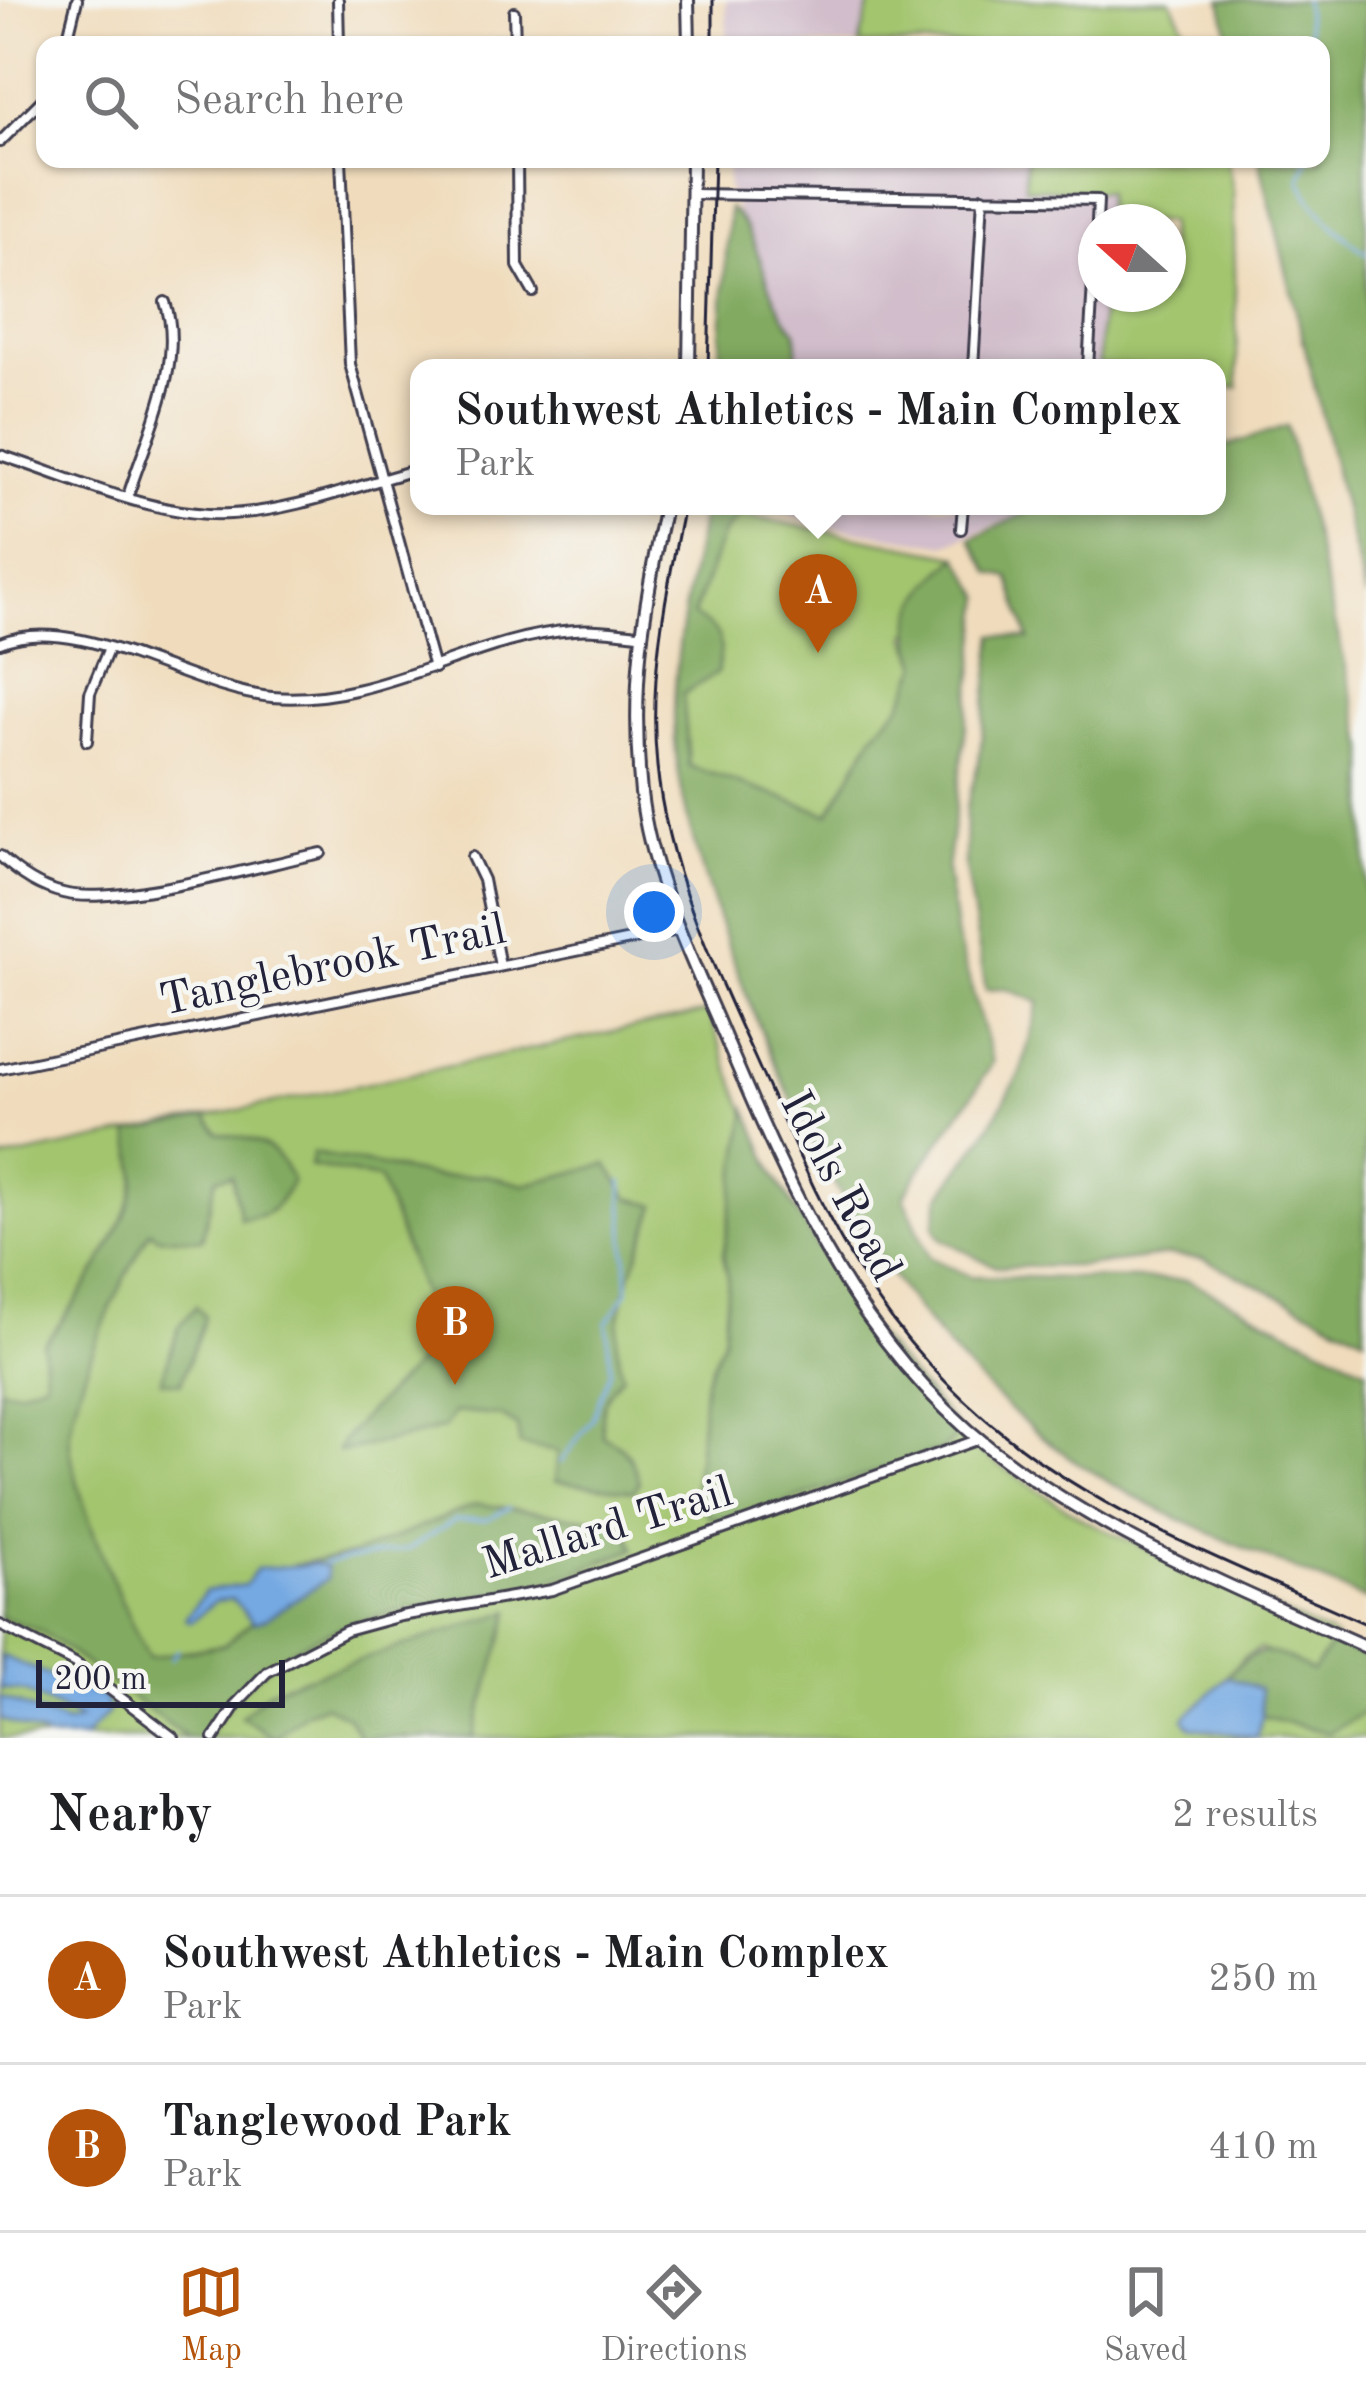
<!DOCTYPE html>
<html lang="en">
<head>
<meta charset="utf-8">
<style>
  :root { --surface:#fff; --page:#f6f6f6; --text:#202124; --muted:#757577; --line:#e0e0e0; --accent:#b45309 }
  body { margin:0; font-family:"Old Standard TT",serif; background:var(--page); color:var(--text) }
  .compass { position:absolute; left:1078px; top:204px; width:108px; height:108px; border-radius:50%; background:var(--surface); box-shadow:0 3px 9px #0004; rotate:291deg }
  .scale { position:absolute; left:36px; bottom:30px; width:249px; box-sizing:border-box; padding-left:12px; border:6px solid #22223b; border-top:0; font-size:33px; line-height:42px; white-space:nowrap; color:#22223b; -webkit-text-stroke:9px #f6f6f2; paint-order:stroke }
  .you { position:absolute; left:654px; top:912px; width:42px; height:42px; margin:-30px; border:9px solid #fff; border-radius:50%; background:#1a73e8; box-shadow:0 0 0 18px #1a73e833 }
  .badge { display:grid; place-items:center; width:78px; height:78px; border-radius:50%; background:var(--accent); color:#fff; font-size:39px; font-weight:700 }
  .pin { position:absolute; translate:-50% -99px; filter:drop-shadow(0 3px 6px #0008) }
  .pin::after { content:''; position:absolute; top:63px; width:42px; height:36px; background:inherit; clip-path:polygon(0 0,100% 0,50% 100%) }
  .popup { position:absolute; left:410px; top:359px; width:816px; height:156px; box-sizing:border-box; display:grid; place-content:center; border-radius:24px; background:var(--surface); filter:drop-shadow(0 3px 9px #0005); font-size:39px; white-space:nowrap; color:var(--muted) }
  .popup b { font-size:45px; color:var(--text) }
  .popup::after { content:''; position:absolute; left:50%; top:100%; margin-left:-24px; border:24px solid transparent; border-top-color:var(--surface) }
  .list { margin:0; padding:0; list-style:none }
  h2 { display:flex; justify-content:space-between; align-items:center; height:156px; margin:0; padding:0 48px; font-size:51px }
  h2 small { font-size:39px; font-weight:400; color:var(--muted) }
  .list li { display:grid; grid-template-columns:78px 1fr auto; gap:36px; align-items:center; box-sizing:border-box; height:168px; padding:0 48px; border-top:3px solid var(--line) }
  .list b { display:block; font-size:45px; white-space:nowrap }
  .list p { margin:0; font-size:39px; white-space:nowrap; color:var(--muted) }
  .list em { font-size:39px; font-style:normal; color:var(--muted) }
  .icon { flex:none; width:66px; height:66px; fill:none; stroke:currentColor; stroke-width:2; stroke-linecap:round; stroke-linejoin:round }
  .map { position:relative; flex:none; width:1366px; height:1738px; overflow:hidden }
  .search { position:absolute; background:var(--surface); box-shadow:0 3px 9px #0004; left:36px; right:36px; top:36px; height:132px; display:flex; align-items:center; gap:30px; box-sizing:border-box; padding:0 42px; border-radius:24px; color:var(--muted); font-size:45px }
  .sheet { height:492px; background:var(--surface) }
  nav { display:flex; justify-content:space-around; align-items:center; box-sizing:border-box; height:168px; border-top:3px solid var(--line); background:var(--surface); font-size:33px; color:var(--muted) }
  nav a { display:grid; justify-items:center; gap:6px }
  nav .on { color:var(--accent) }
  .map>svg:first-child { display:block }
  .industrial { fill:#d1bdcb }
  .green { fill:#a3c56e; stroke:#627454; stroke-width:3 }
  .forest { fill:#82aa61; stroke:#52664e; stroke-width:3 }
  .water { fill:#75a9e2; stroke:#4c668e; stroke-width:3 }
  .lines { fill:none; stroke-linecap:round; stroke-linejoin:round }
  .stream { stroke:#75a9e2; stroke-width:3 }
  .street-casing { stroke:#413e4e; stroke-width:14 }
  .secondary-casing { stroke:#413e4e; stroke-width:16 }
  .street { stroke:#fff; stroke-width:8 }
  .secondary { stroke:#fff; stroke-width:10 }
  .rail { stroke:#22223b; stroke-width:3 }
  .labels { text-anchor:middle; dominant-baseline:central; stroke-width:9; stroke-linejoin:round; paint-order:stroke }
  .street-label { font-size:45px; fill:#22223b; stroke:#f6f6f2 }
</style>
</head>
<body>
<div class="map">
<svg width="1366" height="1738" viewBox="0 0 1366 1738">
  <rect width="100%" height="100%" fill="#f6f6f2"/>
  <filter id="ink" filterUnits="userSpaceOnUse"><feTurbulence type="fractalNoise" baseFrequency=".00833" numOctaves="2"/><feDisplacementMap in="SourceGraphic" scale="24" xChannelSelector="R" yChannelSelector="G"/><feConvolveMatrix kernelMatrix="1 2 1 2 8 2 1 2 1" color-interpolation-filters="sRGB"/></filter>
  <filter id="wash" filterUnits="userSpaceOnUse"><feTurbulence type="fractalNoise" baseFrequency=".004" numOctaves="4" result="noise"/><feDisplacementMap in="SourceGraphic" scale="48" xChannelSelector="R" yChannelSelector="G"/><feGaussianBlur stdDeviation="2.7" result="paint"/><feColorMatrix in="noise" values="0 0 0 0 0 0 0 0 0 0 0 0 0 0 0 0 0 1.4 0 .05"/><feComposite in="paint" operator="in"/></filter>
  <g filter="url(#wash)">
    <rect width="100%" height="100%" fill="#f0dcbc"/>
    <path class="industrial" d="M726,0H870L859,45H727Z
      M727,159H1026L1025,188L1106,192L1105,222H1096V294H1102L1099,365L1123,368H798L796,331L775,309L727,186Z
      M769,506H1041L946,545L812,524Z"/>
    <path class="green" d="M871,0H1171L1193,45H859Z
      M1026,159H1227L1233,190L1238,387H1217V368L1099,365L1102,294H1168V222H1105L1106,192L1025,188Z
      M740,515L958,556L941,572L907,636L919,665L901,705L874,734L830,814L689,766L683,694L717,672L693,617L723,534Z
      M708,1012L758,1145L831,1284L940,1418L975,1449L1083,1519L1336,1638L1312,1673L1260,1649L1244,1657L1185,1720C1202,1735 1236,1734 1259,1730L1262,1716L1329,1733L1366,1711V1738H0V1160Z"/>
    <path class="forest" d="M1221,0H1366V598L1259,159H1321V45H1231Z
      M729,208C763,234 761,294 796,331L798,368H719Z
      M1287,426L1366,749L1364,1337L1204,1259L1169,1255L1084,1266L996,1267L940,1238L934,1226L940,1196L984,1136L1021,1072L1039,1002L1006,989L986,990L965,867L966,809L979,761L994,635L1029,639L1009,577L991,573L971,539L1041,506H1217V449Z
      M704,506H769L740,515L723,533L693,616C723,632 724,639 717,673L683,694L689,766L829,814L874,734L901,705L919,665C898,616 921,590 958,556L983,597L947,870L957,938L993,1062C966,1110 931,1149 904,1196L929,1257L970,1276L1188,1280L1366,1369V1600C1257,1551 1135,1511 1041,1436C887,1314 792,1124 727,943C704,877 680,811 675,740C670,662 690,583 704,506Z
      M747,1109L775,1176L858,1315L957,1428V1437L944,1449L729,1521L709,1517L694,1492L705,1380L723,1339L728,1278L723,1255Z
      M207,1117L218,1133C255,1139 276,1143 292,1180C278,1207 272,1217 240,1219L232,1175L216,1178L202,1239L158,1237L150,1231C119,1286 80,1368 70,1430C64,1473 125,1617 149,1657L224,1645L296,1585L294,1564L350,1556L477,1504L624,1523L634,1549C600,1561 565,1579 529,1587C398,1615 285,1610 206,1738H188L41,1631L0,1617V1389L20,1390L45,1380L43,1344C72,1312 131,1222 135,1180C137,1164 132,1149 129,1133Z
      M313,1153L438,1177L486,1175L524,1185L607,1164L629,1198L656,1205C641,1252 603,1327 623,1375C604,1394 599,1409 603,1436C627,1447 632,1456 639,1482L634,1491L555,1481L558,1452L520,1445L517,1426L501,1416L455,1412L444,1428C427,1432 347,1453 338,1451C342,1432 420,1365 439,1338L379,1179L310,1166Z
      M196,1306L205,1317L181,1383L161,1381L179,1327Z
      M511,1611L473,1738H361L348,1717L324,1705L305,1712L274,1738L241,1716L271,1689Z
      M1332,1643L1366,1657V1711L1329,1733L1262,1716L1259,1689L1227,1677C1256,1642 1277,1649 1312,1672Z"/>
    <path class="water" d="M314,1564L326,1567L327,1579L265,1619L254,1623L232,1599L215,1601L191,1622L185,1619L206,1591L245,1585L256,1569Z
      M2,1656L106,1698L108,1712L84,1738H50L0,1719V1697L67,1723L80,1719L26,1692L0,1688Z
      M1227,1677L1259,1689L1262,1716L1256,1737L1191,1727L1184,1719Z"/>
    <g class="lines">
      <path class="stream" d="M1304,0L1310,45
        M1307,159L1300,179C1315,213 1338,231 1366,254
        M561,1462L592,1419L610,1370L607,1322L628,1291L622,1181
        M323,1564L409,1549L455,1520L487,1519L509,1508
        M171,1659L178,1650"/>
    </g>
  </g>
  <g filter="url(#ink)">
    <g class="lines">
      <defs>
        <path id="street" d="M338,0L339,45
          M514,12L515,45
          M66,45L77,0
          M0,142L45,97
          M341,159L350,364L434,668
          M517,159L518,266L533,292
          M693,194L1098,200L1097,222
          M973,368L983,197
          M1088,368L1096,232
          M0,455C72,478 155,518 231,514C295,511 358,485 419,469
          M128,496C146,438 186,361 165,302
          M961,529L963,506
          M0,643C79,611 189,690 272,697C379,706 471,637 574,630C595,628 617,632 638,634
          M87,741L90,693L108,650
          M0,856C18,873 38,887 63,893C117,907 262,865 321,853
          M472,857L483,880L500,966
          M0,1069L679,930
          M0,1625L75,1663L174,1738
          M214,1738L237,1703L267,1672L346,1631L401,1616L552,1590L980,1439"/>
        <path id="secondary" d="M688,0L689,45
          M689,368L692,159
          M665,506C643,610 630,686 641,793C650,871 685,945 716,1016C783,1174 851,1339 990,1448C1102,1535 1237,1589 1366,1647"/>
      </defs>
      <use href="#street" class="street-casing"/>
      <use href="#secondary" class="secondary-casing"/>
      <use href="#street" class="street"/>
      <use href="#secondary" class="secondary"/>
      <path class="rail" d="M713,0V45
        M708,368L714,159
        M684,506C666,593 648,676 657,766C667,868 712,964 754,1056C824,1211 867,1326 1006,1436C1112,1521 1243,1568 1366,1624"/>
    </g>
  </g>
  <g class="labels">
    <g class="street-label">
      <text transform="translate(333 967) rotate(-12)">Tanglebrook Trail</text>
      <text transform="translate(839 1187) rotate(62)">Idols Road</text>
      <text transform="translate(608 1530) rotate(-17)">Mallard Trail</text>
    </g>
  </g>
</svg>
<svg class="compass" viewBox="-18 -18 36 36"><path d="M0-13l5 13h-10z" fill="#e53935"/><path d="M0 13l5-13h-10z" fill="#757577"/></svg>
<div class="scale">200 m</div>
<div class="you"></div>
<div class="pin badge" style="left:818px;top:653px">A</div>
<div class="popup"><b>Southwest Athletics - Main Complex</b>Park</div>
<div class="pin badge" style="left:455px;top:1385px">B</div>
<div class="search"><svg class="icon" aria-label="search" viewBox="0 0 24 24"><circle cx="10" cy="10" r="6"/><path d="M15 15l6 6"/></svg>Search here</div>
</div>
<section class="sheet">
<h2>Nearby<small>2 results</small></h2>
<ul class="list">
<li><span class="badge">A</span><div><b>Southwest Athletics - Main Complex</b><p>Park</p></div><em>250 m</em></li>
<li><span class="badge">B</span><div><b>Tanglewood Park</b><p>Park</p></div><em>410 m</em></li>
</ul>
</section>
<nav>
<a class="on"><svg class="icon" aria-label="map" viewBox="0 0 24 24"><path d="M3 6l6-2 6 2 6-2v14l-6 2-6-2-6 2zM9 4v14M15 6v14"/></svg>Map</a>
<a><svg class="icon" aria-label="directions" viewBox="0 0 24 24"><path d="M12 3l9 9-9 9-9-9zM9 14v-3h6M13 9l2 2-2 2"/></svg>Directions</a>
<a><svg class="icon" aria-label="saved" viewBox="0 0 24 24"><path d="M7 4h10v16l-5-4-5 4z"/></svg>Saved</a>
</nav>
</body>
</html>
